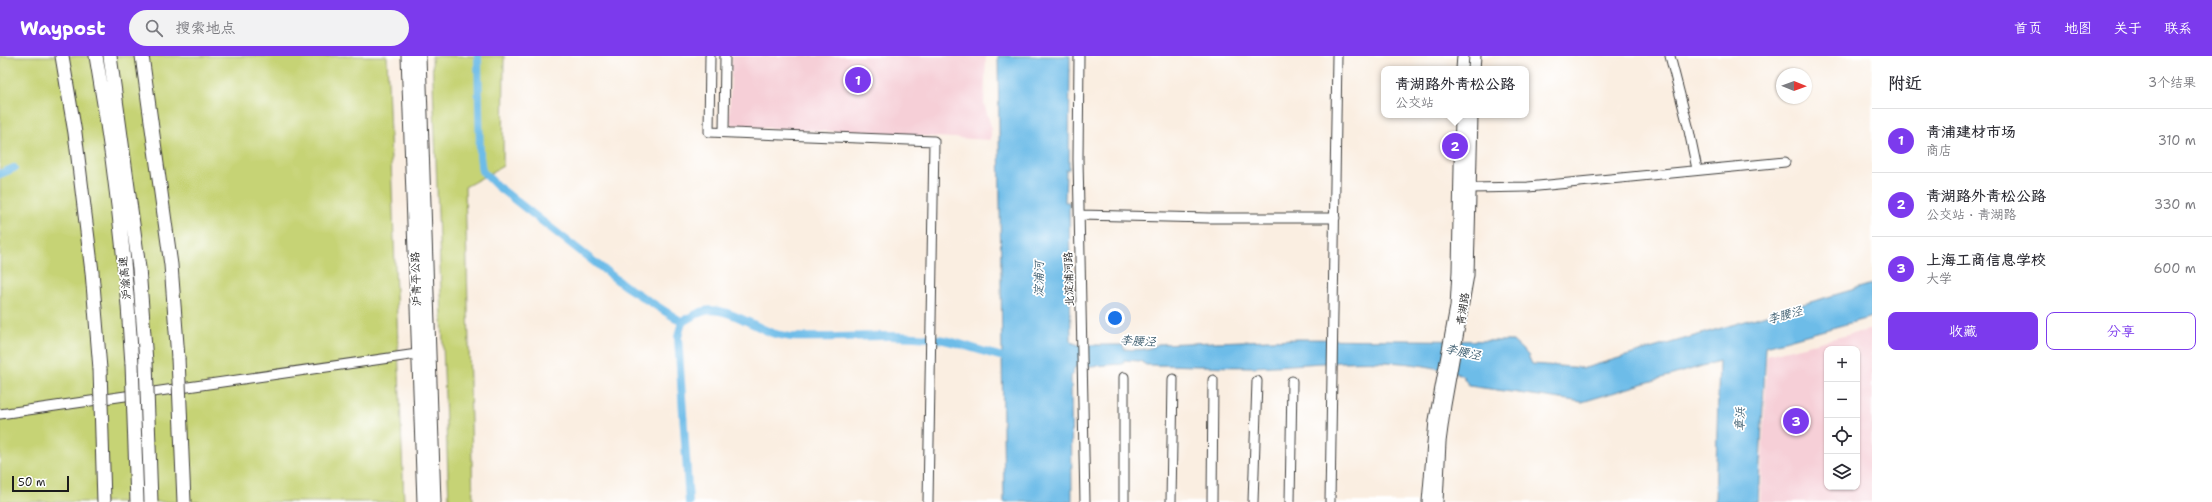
<!DOCTYPE html>
<html lang="zh">
<head>
<meta charset="utf-8">
<style>
  :root { --surface:#fff; --page:#f2f2f3; --text:#2b2b33; --muted:#7c7c81; --line:#e1e1e2; --accent:#7c3aed }
  body { margin:0; font-family:"Shantell Sans","LXGW WenKai TC",sans-serif; background:var(--page); color:var(--text) }
  .controls { position:absolute; right:12px; bottom:12px; display:grid; overflow:hidden; border-radius:8px; box-shadow:0 1px 3px #0004 }
  .controls button { width:36px; height:36px; display:grid; place-items:center; padding:0; border:0; border-bottom:1px solid var(--line); background:var(--surface); color:var(--text); font:20px sans-serif }
  .compass { position:absolute; left:1776px; top:12px; width:36px; height:36px; border-radius:50%; background:var(--surface); box-shadow:0 1px 3px #0004; rotate:91deg }
  .scale { position:absolute; left:12px; bottom:10px; width:57px; box-sizing:border-box; padding-left:4px; border:2px solid #1c1c1c; border-top:0; font-size:11px; line-height:14px; white-space:nowrap; color:#1c1c1c; -webkit-text-stroke:3px #fff; paint-order:stroke }
  .you { position:absolute; left:1115px; top:262px; width:14px; height:14px; margin:-10px; border:3px solid #fff; border-radius:50%; background:#1a73e8; box-shadow:0 0 0 6px #1a73e833 }
  .badge { display:grid; place-items:center; width:26px; height:26px; border-radius:50%; background:var(--accent); color:#fff; font-size:13px; font-weight:700 }
  .pin { position:absolute; translate:-50% -50%; border:2px solid #fff; box-shadow:0 1px 4px #0006 }
  .popup { position:absolute; left:1381px; top:10px; width:148px; height:52px; box-sizing:border-box; display:grid; place-content:center; border-radius:8px; background:var(--surface); filter:drop-shadow(0 1px 3px #0005); font-size:13px; white-space:nowrap; color:var(--muted) }
  .popup b { font-size:15px; color:var(--text) }
  .popup::after { content:''; position:absolute; left:50%; top:100%; margin-left:-8px; border:8px solid transparent; border-top-color:var(--surface) }
  .list { margin:0; padding:0; list-style:none }
  h2 { display:flex; justify-content:space-between; align-items:center; height:52px; margin:0; padding:0 16px; font-size:17px }
  h2 small { font-size:13px; font-weight:400; color:var(--muted) }
  .list li { display:grid; grid-template-columns:26px 1fr auto; gap:12px; align-items:center; box-sizing:border-box; height:64px; padding:0 16px; border-top:1px solid var(--line) }
  .list b { display:block; font-size:15px; white-space:nowrap }
  .list p { margin:0; font-size:13px; white-space:nowrap; color:var(--muted) }
  .list em { font-size:13px; font-style:normal; color:var(--muted) }
  .actions { display:flex; gap:8px; padding:12px 16px }
  .actions a { flex:1; padding:9px 0; border:1px solid var(--accent); border-radius:8px; text-align:center; font-size:14px; color:var(--accent) }
  .actions .main { background:var(--accent); color:#fff }
  .icon { flex:none; width:22px; height:22px; fill:none; stroke:currentColor; stroke-width:2; stroke-linecap:round; stroke-linejoin:round }
  .map { position:relative; flex:none; width:1872px; height:446px; overflow:hidden }
  header { display:flex; align-items:center; gap:24px; box-sizing:border-box; height:56px; padding:0 20px; background:var(--accent); color:#fff }
  header strong { font-size:19px }
  nav { display:flex; gap:22px; margin-inline-start:auto; font-size:14px }
  .search { width:280px; height:36px; background:var(--page); display:flex; align-items:center; gap:10px; box-sizing:border-box; padding:0 14px; border-radius:22px; color:var(--muted); font-size:15px }
  main { display:flex }
  aside { flex:1; background:var(--surface) }
  .map>svg:first-child { display:block }
  .built { fill:#f6cfd7; fill-rule:evenodd }
  .green { fill:#c6d374; stroke:#717848 }
  .water { fill:#6dbce8; stroke:#446c82 }
  .lines { fill:none; stroke-linecap:round; stroke-linejoin:round }
  .canal { stroke:#6dbce8; stroke-width:8 }
  .minor-casing { stroke:#3d3c3a; stroke-width:11 }
  .major-casing { stroke:#3d3c3a; stroke-width:13 }
  .highway-casing { stroke:#3d3c3a; stroke-width:15 }
  .minor { stroke:#fff; stroke-width:9 }
  .major { stroke:#fff; stroke-width:11 }
  .highway { stroke:#fff; stroke-width:13 }
  .highway-bridge-casing { stroke:#3d3c3a; stroke-width:15; stroke-linecap:butt }
  .highway-bridge { stroke:#fff; stroke-width:13 }
  .labels { text-anchor:middle; dominant-baseline:central; stroke-width:3.5; stroke-linejoin:round; paint-order:stroke }
  .street-label { font-size:11px; fill:#1c1c1c; stroke:#fff }
  .water-label { font-size:12px; font-style:italic; fill:#3c5c6e; stroke:#fff }
</style>
</head>
<body>
<header>
<strong>Waypost</strong>
<div class="search"><svg class="icon" aria-label="search" viewBox="0 0 24 24"><circle cx="10" cy="10" r="6"/><path d="M15 15l6 6"/></svg>搜索地点</div>
<nav><a>首页</a><a>地图</a><a>关于</a><a>联系</a></nav>
</header>
<main>
<div class="map">
<svg width="1872" height="446" viewBox="0 0 1872 446">
  <rect width="100%" height="100%" fill="#fff"/>
  <filter id="ink" filterUnits="userSpaceOnUse"><feTurbulence type="fractalNoise" baseFrequency=".025" numOctaves="2"/><feDisplacementMap in="SourceGraphic" scale="8" xChannelSelector="R" yChannelSelector="G"/><feConvolveMatrix kernelMatrix="1 2 1 2 8 2 1 2 1" color-interpolation-filters="sRGB"/></filter>
  <filter id="wash" filterUnits="userSpaceOnUse"><feTurbulence type="fractalNoise" baseFrequency=".012" numOctaves="4" result="noise"/><feDisplacementMap in="SourceGraphic" scale="16" xChannelSelector="R" yChannelSelector="G"/><feGaussianBlur stdDeviation="0.9" result="paint"/><feColorMatrix in="noise" values="0 0 0 0 0 0 0 0 0 0 0 0 0 0 0 0 0 1.4 0 .05"/><feComposite in="paint" operator="in"/></filter>
  <g filter="url(#wash)">
    <rect width="100%" height="100%" fill="#faeee1"/>
    <path class="built" d="M732,0H986L984,48L991,70V84L734,70L731,68L729,61Z
      M1872,273V446H1760L1767,299ZM1827,293H1857V431H1827Z"/>
    <path class="green" d="M0,0H387L404,446H0Z
      M432,0H504L503,110L465,131L473,446H449Z"/>
    <path class="water" d="M998,0H1070L1069,113L1066,114L1065,146H1069L1071,286L1079,289H1123L1124,293C1135,294 1149,295 1158,288L1299,283L1513,285L1528,299L1532,308L1585,312L1872,228V261L1766,290L1758,446H1715L1719,305L1582,346L1469,330L1462,319C1391,296 1322,309 1250,311C1215,311 1181,309 1146,309L1140,305L1124,304L1123,308L1075,311L1071,321L1072,446H1004Z"/>
    <g class="lines">
      <path class="canal" d="M478,0L480,100L482,115L497,130L625,230L682,266
        M0,118L14,112
        M689,446L678,281L682,266C689,262 697,257 705,255C724,250 754,270 772,277C778,279 785,280 791,281C840,283 897,276 944,284C968,289 989,299 1013,303"/>
    </g>
  </g>
  <g filter="url(#ink)">
    <g class="lines">
      <defs>
        <path id="minor" d="M710,0L709,76L934,85L928,446
          M1079,0L1078,103L1085,446
          M1670,0L1688,70L1697,113
          M724,76L725,0
          M1471,132L1528,131L1785,106
          M1080,159L1209,162H1335
          M0,358L424,297
          M1124,446V321
          M1171,446L1173,323
          M1212,446L1213,324
          M1253,446L1257,325
          M1290,446L1292,325
          M1330,446L1337,0"/>
        <path id="major" d="M1462,13L1463,0
          M1474,13L1475,0
          M1428,446L1435,364L1456,251L1458,215L1461,59
          M1437,446L1440,386L1445,349L1468,219L1472,59"/>
        <path id="highway" d="M62,0L75,77L92,216L100,313
          M96,0C114,102 126,205 132,308
          M110,0L139,212L146,306
          M142,0L171,209L178,302
          M408,0L424,446
          M419,0L434,446"/>
      </defs>
      <use href="#minor" class="minor-casing"/>
      <use href="#major" class="major-casing"/>
      <use href="#highway" class="highway-casing"/>
      <use href="#minor" class="minor"/>
      <use href="#major" class="major"/>
      <use href="#highway" class="highway"/>
      <defs>
        <path id="highway-bridge" d="M178,302L184,446
          M146,306L151,446
          M132,308L137,446
          M100,313L104,446"/>
      </defs>
      <use href="#highway-bridge" class="highway-bridge-casing"/>
      <use href="#highway-bridge" class="highway-bridge"/>
    </g>
  </g>
  <g class="labels">
    <g class="street-label">
      <text transform="translate(125 222) rotate(-95)">沪渝高速</text>
      <text transform="translate(416 223) rotate(-92)">沪青平公路</text>
      <text transform="translate(1069 223) rotate(-92)">北淀浦河路</text>
      <text transform="translate(1463 253) rotate(-81)">青湖路</text>
    </g>
    <g class="water-label">
      <text transform="translate(1039 223) rotate(-90)">淀浦河</text>
      <text transform="translate(1785 259) rotate(-16)">李腰泾</text>
      <text transform="translate(1138 285) rotate(3)">李腰泾</text>
      <text transform="translate(1463 296) rotate(12)">李腰泾</text>
      <text transform="translate(1740 363) rotate(-88)">章浜</text>
    </g>
  </g>
</svg>
<div class="controls">
<button>+</button>
<button>−</button>
<button><svg class="icon" aria-label="locate" viewBox="0 0 24 24"><circle cx="12" cy="12" r="6"/><path d="M12 2v4M12 18v4M2 12h4M18 12h4"/></svg></button>
<button><svg class="icon" aria-label="layers" viewBox="0 0 24 24"><path d="M12 4l9 5-9 5-9-5zM3 14l9 5 9-5"/></svg></button>
</div>
<svg class="compass" viewBox="-18 -18 36 36"><path d="M0-13l5 13h-10z" fill="#e53935"/><path d="M0 13l5-13h-10z" fill="#7c7c81"/></svg>
<div class="scale">50 m</div>
<div class="you"></div>
<div class="pin badge" style="left:858px;top:24px">1</div>
<div class="pin badge" style="left:1455px;top:90px">2</div>
<div class="popup"><b>青湖路外青松公路</b>公交站</div>
<div class="pin badge" style="left:1796px;top:365px">3</div>
</div>
<aside>
<h2>附近<small>3个结果</small></h2>
<ul class="list">
<li><span class="badge">1</span><div><b>青浦建材市场</b><p>商店</p></div><em>310 m</em></li>
<li><span class="badge">2</span><div><b>青湖路外青松公路</b><p>公交站 · 青湖路</p></div><em>330 m</em></li>
<li><span class="badge">3</span><div><b>上海工商信息学校</b><p>大学</p></div><em>600 m</em></li>
</ul>
<div class="actions"><a class="main">收藏</a><a>分享</a></div>
</aside>
</main>
</body>
</html>
